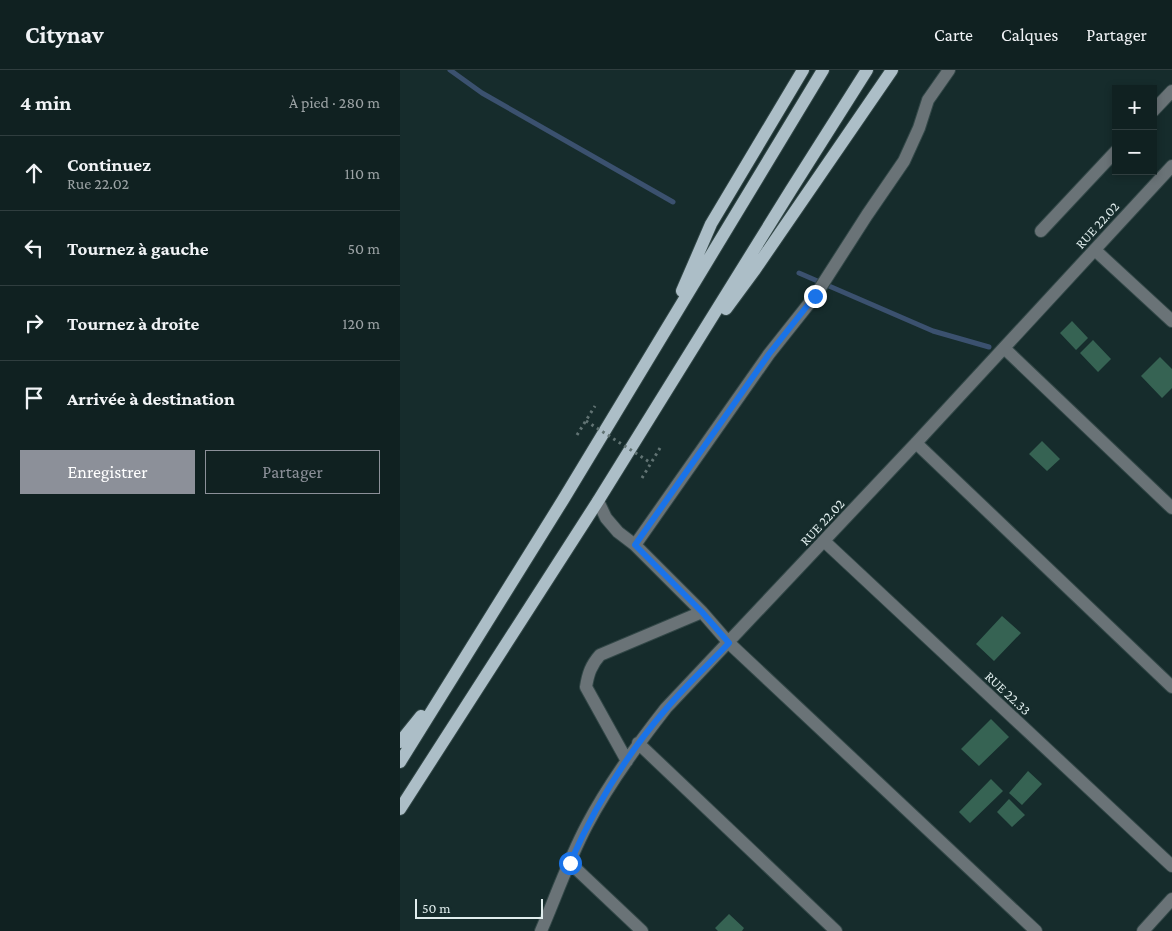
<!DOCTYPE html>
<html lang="fr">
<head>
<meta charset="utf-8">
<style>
  :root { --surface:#102121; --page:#1e2e2e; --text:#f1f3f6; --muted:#9ca3a5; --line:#303e3f; --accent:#8c9099 }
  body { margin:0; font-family:"Crimson Pro",serif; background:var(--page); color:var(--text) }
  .controls { position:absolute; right:15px; top:15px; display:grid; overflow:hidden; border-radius:0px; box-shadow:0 2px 8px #0003 }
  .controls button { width:45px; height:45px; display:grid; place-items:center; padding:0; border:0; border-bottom:1px solid var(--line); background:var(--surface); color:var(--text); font:25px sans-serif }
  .scale { position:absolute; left:15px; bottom:12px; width:128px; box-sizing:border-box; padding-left:5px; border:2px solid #e0eded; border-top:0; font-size:14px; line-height:18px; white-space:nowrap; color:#e0eded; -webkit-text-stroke:4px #162c2c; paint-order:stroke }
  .stop { position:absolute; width:15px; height:15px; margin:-11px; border:4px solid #1a73e8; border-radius:50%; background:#fff }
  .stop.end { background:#1a73e8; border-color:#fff; box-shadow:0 1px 5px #0008 }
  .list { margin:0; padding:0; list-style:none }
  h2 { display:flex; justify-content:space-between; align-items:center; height:65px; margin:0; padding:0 20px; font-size:21px }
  h2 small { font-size:16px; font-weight:400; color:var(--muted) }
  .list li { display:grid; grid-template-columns:32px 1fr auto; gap:15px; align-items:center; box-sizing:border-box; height:75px; padding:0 20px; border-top:1px solid var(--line) }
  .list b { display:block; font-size:19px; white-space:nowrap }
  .list p { margin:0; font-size:16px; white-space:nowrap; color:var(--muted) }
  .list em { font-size:16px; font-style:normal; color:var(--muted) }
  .actions { display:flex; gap:10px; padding:15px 20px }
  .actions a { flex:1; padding:11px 0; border:1px solid var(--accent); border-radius:0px; text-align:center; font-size:18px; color:var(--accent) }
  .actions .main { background:var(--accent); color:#fff }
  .icon { flex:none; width:28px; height:28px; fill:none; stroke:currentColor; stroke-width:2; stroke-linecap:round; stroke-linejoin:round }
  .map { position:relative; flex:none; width:772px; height:861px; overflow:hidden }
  header { display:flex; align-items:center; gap:30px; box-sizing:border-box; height:70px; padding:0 25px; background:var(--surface); border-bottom:1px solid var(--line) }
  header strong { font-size:24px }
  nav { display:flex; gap:28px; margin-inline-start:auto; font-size:18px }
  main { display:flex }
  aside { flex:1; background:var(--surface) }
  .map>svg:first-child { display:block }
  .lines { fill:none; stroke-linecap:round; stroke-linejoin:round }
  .stream { stroke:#3b516f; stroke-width:5 }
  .building { fill:#366353 }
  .minor-casing { stroke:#324747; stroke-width:14 }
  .major-casing { stroke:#324747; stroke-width:14 }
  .path { stroke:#617373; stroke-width:3; stroke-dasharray:2.5 4; stroke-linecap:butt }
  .minor { stroke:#6a7377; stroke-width:12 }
  .major { stroke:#acbec7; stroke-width:12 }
  .path-bridge { stroke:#617373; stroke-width:3; stroke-dasharray:2.5 4; stroke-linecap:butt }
  .route { stroke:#1a73e8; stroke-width:6 }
  .labels { text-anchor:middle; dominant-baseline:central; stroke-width:5; stroke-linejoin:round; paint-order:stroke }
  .street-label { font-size:14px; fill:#e0eded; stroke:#162c2c }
</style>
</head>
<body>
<header>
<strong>Citynav</strong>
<nav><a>Carte</a><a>Calques</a><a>Partager</a></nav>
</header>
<main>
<aside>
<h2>4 min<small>À pied · 280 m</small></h2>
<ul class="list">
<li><svg class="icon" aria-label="ahead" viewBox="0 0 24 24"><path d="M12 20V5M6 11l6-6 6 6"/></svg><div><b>Continuez</b><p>Rue 22.02</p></div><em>110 m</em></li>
<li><svg class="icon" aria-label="left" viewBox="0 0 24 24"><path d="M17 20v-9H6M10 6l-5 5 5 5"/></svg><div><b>Tournez à gauche</b></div><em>50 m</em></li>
<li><svg class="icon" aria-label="right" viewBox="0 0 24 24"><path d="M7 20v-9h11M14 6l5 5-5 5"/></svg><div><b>Tournez à droite</b></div><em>120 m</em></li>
<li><svg class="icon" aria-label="arrive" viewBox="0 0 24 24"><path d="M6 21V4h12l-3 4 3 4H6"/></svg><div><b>Arrivée à destination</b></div></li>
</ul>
<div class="actions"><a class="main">Enregistrer</a><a>Partager</a></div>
</aside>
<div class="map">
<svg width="772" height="861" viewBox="0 0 772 861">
  <rect width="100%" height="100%" fill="#162c2c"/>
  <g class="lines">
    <path class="stream" d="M50,0L82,23L273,132
      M399,203L533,261L589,277"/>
  </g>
  <path class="building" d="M672,251L688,268L676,280L660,263Z
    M693,270L711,289L698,302L680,283Z
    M760,287L772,299V318L762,328L741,306Z
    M642,371L660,389L647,401L629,384Z
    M602,546L621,563L594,591L576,574Z
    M591,649L609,667L579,696L561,679Z
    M628,701L642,714L622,735L609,723Z
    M591,709L603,721L570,753L559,742Z
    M609,729L625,745L612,757L597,742Z
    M329,844L344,858L342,861H318L315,858Z"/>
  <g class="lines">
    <defs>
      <path id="minor" d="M753,41L772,21
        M641,161L716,81
        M695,180L772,251
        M604,278L772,438
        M516,373L772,617
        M198,431L206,448L218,462L235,475L302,542L329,573L636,861
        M424,471L772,796
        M235,475L369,284L415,226L467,145L504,91L519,58L528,30L549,0
        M238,673L436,861
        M227,691L186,617C188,604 191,595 200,585L302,542
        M170,793L242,861
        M141,861C156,826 169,789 187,755C209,713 237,675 266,638L516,373L772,96
        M743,861L772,829"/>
      <path id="major" d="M282,221L311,154L403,0
        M326,239L354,201L492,0
        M0,672L21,646
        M0,692L163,430L423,0
        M0,739L198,431L391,120L467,0"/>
    </defs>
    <use href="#minor" class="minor-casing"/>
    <use href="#major" class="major-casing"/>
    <path class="path" d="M177,365L195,336
      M242,408L260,378"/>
    <use href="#minor" class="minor"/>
    <use href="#major" class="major"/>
    <path class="path-bridge" d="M186,351L251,393"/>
  </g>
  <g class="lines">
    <path class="route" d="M170,793C194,738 226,685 266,639C285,616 308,595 329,573L302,542L235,475L369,284L415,226"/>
  </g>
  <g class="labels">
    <g class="street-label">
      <text transform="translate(697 155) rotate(-48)">RUE 22.02</text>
      <text transform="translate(422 452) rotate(-47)">RUE 22.02</text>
      <text transform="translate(608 623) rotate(43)">RUE 22.33</text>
    </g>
  </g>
</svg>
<div class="controls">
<button>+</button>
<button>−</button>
</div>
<div class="scale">50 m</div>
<div class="stop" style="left:170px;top:793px"></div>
<div class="stop end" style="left:415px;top:226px"></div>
</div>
</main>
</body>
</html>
